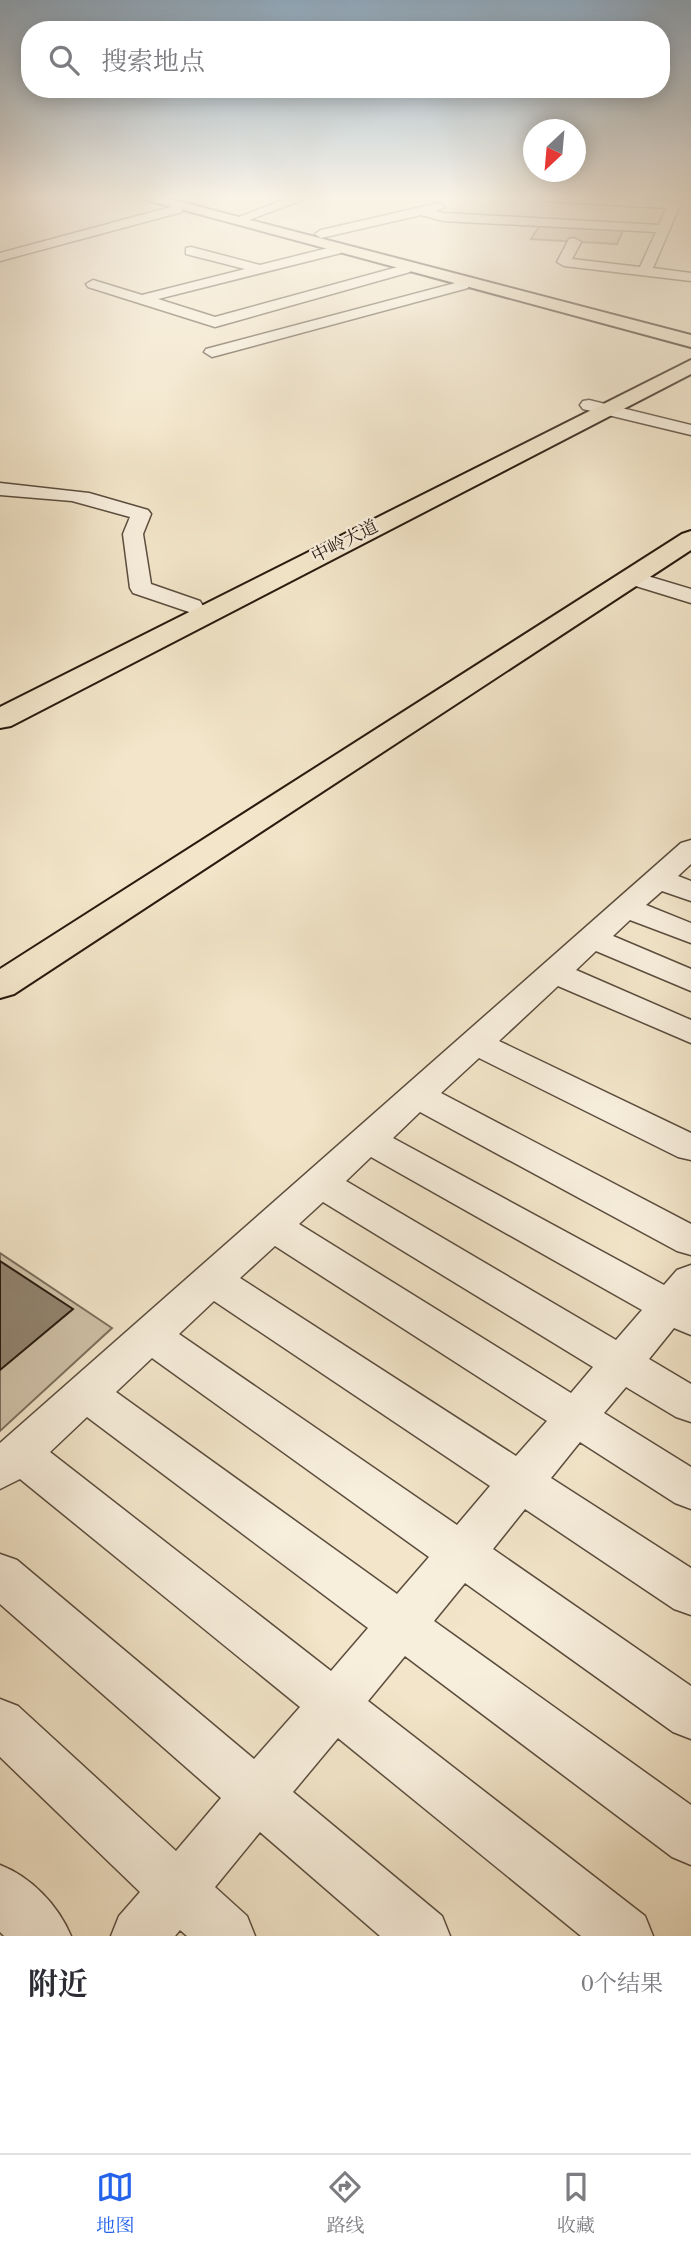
<!DOCTYPE html>
<html lang="zh">
<head>
<meta charset="utf-8">
<style>
  :root { --surface:#fff; --page:#f2f2f3; --text:#2b2b33; --muted:#7c7c81; --line:#e1e1e2; --accent:#2563eb }
  body { margin:0; font-family:"Old Standard TT","Noto Serif SC",serif; background:var(--page); color:var(--text) }
  .compass { position:absolute; left:523px; top:119px; width:63px; height:63px; border-radius:50%; background:var(--surface); box-shadow:0 4px 18px #0003; rotate:206deg }
  .list { margin:0; padding:0; list-style:none }
  h2 { display:flex; justify-content:space-between; align-items:center; height:91px; margin:0; padding:0 28px; font-size:30px }
  h2 small { font-size:23px; font-weight:400; color:var(--muted) }
  .icon { flex:none; width:38px; height:38px; fill:none; stroke:currentColor; stroke-width:2; stroke-linecap:round; stroke-linejoin:round }
  .map { position:relative; flex:none; width:691px; height:1936px; overflow:hidden }
  .search { position:absolute; background:var(--surface); box-shadow:0 4px 18px #0003; left:21px; right:21px; top:21px; height:77px; display:flex; align-items:center; gap:18px; box-sizing:border-box; padding:0 24px; border-radius:28px; color:var(--muted); font-size:26px }
  .sheet { height:217px; background:var(--surface) }
  nav { display:flex; justify-content:space-around; align-items:center; box-sizing:border-box; height:98px; border-top:2px solid var(--line); background:var(--surface); font-size:19px; color:var(--muted) }
  nav a { display:grid; justify-items:center; gap:4px }
  nav .on { color:var(--accent) }
  .map>svg:first-child { display:block }
  .green { fill:#d0c2a9; stroke:#7c6e5c; stroke-width:2 }
  .building { fill:#928470; stroke:#291a0f; stroke-width:2 }
  .lines { fill:none; stroke-linecap:round; stroke-linejoin:round }
  .minor-casing { stroke:#5b4d3e; stroke-width:3 }
  .major-casing { stroke:#291a0f; stroke-width:4 }
  .minor { fill:#f7eedc; fill-rule:evenodd }
  .major { fill:#f2e5c9; fill-rule:evenodd }
  .labels { text-anchor:middle; dominant-baseline:central; stroke-width:5; stroke-linejoin:round; paint-order:stroke }
  .far-street-label { font-size:18px; fill:#291a0f; stroke:#f7eedc }
</style>
</head>
<body>
<div class="map">
<svg width="691" height="1936" viewBox="0 0 691 1936">
  <rect width="100%" height="100%" fill="#f2e5c9"/>
  <filter id="stains"><feTurbulence type="fractalNoise" baseFrequency=".00286" numOctaves="4"/><feColorMatrix values="0 0 0 0 .2 0 0 0 0 .09 0 0 0 0 .02 0 0 0 .5 -.17"/></filter>
  <radialGradient id="worn" r=".72"><stop offset=".6" stop-color="#630" stop-opacity="0"/><stop offset="1" stop-color="#630" stop-opacity=".3"/></radialGradient>
  <path class="green" d="M542,222L625,226L617,244L531,239Z
    M0,1253L112,1328L0,1431Z"/>
  <path class="building" d="M0,1261L73,1309L0,1370Z"/>
  <g class="lines">
    <defs>
      <path id="minor" d="M291,197H310L249,220H241L239,217Z
        M538,197H611L678,202L680,205L653,268L691,273V281L564,266L557,262L569,239L574,238L581,242L572,259L640,267L656,232L443,221L421,215L321,238L315,234L321,230L439,203L445,207L436,211L443,213L659,225L666,208L544,201Z
        M178,205L182,206V212L0,261V253Z
        M336,246L341,247V253L158,299L215,317L405,265L412,269L410,272L215,327L88,287L86,284L93,280L142,295L245,269L186,254V248L191,247L260,265Z
        M463,281L468,282V288L212,357L204,352L206,349Z
        M589,400L691,425V435L583,409L580,405L583,401Z
        M0,483L89,493L148,510L151,514L143,534L151,584L200,601L203,606L200,611L192,613L133,593L130,588L123,534L130,517L72,501L0,495Z
        M634,572L691,589V603L626,583L623,578L626,573Z
        M691,840V864L678,876L691,881V901L662,891L646,905L691,923V943L630,920L613,936L691,969V991L596,951L576,970L691,1020V1043L558,986L499,1041L691,1133V1160L678,1157L479,1058L441,1093L691,1224V1255L677,1251L420,1112L393,1138L664,1285L677,1270L691,1265V1335L674,1328L649,1359L691,1384V1422L676,1417L626,1387L604,1413L691,1467V1509L675,1503L580,1442L551,1478L691,1568V1615L674,1609L525,1509L493,1549L691,1686V1739L673,1732L465,1583L434,1621L691,1805V1865L672,1857L405,1656L368,1701L645,1916L653,1936H581L338,1738L293,1792L442,1916L450,1936H380L260,1832L215,1887L247,1916L255,1936H187L180,1930L175,1936H111L119,1916L140,1892L0,1757V1699L18,1706L176,1851L221,1798L0,1604V1554L17,1560L254,1759L300,1707L20,1479L0,1489V1443L681,843ZM371,1157L642,1310L616,1340L346,1181ZM323,1202L593,1367L571,1393L299,1224ZM275,1246L547,1421L516,1456L240,1278ZM214,1301L490,1486L457,1525L179,1334ZM152,1358L429,1557L397,1594L116,1392ZM87,1417L368,1628L331,1671L50,1452Z
        M0,1865C31,1877 58,1905 71,1936H4L0,1932Z"/>
      <path id="major" d="M136,197H162L691,335V347Z
        M691,360V374L11,726L0,728V707Z
        M691,531V550L14,994L0,998V969L682,534Z"/>
    </defs>
    <use href="#minor" class="minor-casing"/>
    <use href="#major" class="major-casing"/>
    <use href="#minor" class="minor"/>
    <use href="#major" class="major"/>
  </g>
  <linearGradient id="sky" x2="0" y2="1"><stop stop-color="#91acc2"/><stop offset="0.42" stop-color="#f9f3e7"/><stop offset="1" stop-color="#f9f3e7" stop-opacity="0"/></linearGradient>
  <rect width="691" height="469" fill="url(#sky)"/>
  <g class="labels">
    <g class="far-street-label">
      <text transform="translate(345 542) rotate(-27)">中岭大道</text>
    </g>
  </g>
  <rect width="100%" height="100%" filter="url(#stains)"/>
  <rect width="100%" height="100%" fill="url(#worn)"/>
</svg>
<svg class="compass" viewBox="-18 -18 36 36"><path d="M0-13l5 13h-10z" fill="#e53935"/><path d="M0 13l5-13h-10z" fill="#7c7c81"/></svg>
<div class="search"><svg class="icon" aria-label="search" viewBox="0 0 24 24"><circle cx="10" cy="10" r="6"/><path d="M15 15l6 6"/></svg>搜索地点</div>
</div>
<section class="sheet">
<h2>附近<small>0个结果</small></h2>
<ul class="list">
</ul>
</section>
<nav>
<a class="on"><svg class="icon" aria-label="map" viewBox="0 0 24 24"><path d="M3 6l6-2 6 2 6-2v14l-6 2-6-2-6 2zM9 4v14M15 6v14"/></svg>地图</a>
<a><svg class="icon" aria-label="directions" viewBox="0 0 24 24"><path d="M12 3l9 9-9 9-9-9zM9 14v-3h6M13 9l2 2-2 2"/></svg>路线</a>
<a><svg class="icon" aria-label="saved" viewBox="0 0 24 24"><path d="M7 4h10v16l-5-4-5 4z"/></svg>收藏</a>
</nav>
</body>
</html>
